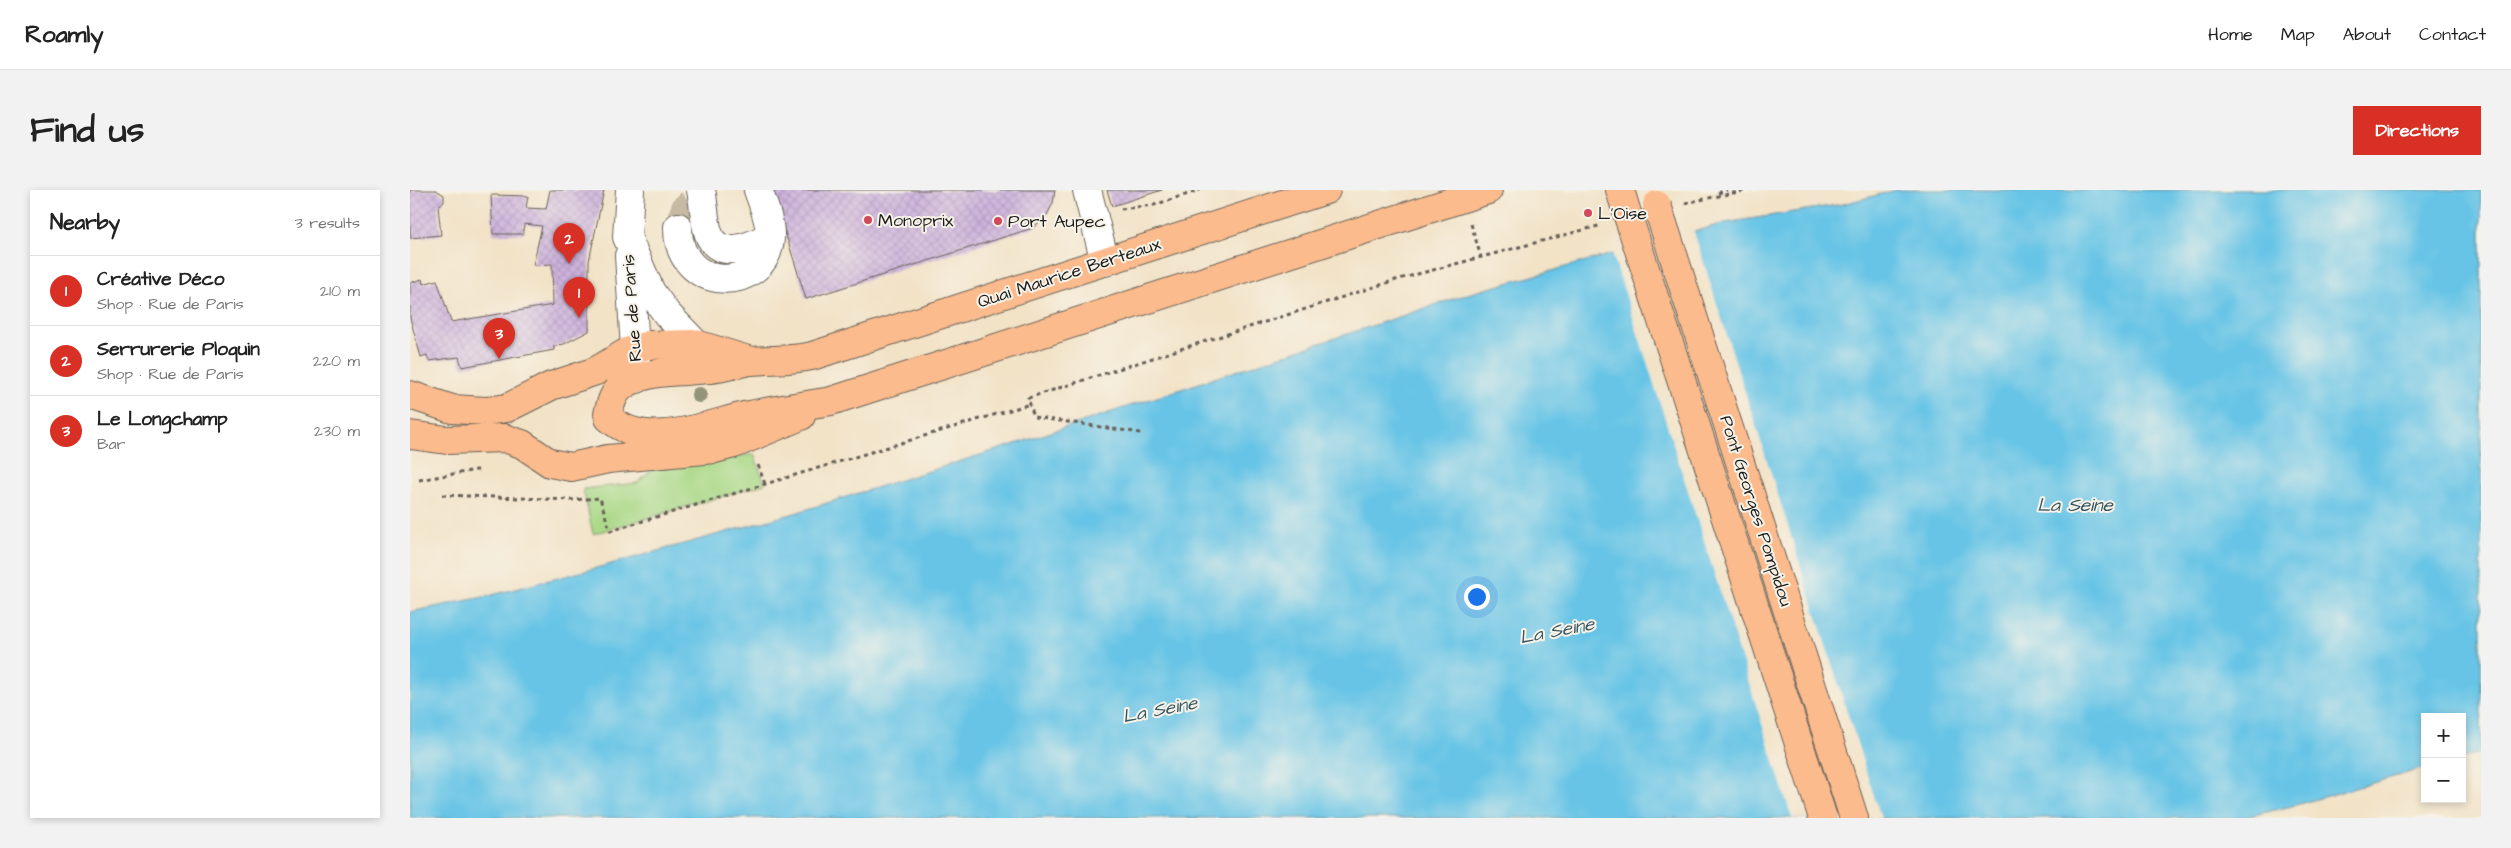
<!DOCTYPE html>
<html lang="en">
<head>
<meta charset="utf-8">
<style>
  :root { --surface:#fff; --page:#f2f2f2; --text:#222; --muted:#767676; --line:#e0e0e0; --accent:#d93025 }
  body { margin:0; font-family:"Architects Daughter",sans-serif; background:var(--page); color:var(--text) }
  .controls { position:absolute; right:15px; bottom:15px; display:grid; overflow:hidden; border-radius:0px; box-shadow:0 2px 8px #0003 }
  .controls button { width:45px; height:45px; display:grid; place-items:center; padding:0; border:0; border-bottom:1px solid var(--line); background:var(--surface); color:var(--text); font:25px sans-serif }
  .you { position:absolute; left:1066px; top:406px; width:18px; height:18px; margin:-12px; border:4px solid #fff; border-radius:50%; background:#1a73e8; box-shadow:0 0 0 8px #1a73e833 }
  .badge { display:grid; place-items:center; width:32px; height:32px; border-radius:50%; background:var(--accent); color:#fff; font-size:16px; font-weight:700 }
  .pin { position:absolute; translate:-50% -41px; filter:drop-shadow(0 1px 2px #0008) }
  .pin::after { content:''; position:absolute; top:26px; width:18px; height:15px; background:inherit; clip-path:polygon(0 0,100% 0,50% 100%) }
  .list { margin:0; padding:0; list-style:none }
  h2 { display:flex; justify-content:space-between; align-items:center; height:65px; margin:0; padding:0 20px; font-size:21px }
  h2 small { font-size:16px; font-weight:400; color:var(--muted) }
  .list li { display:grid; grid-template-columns:32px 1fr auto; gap:15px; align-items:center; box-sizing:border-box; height:70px; padding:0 20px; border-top:1px solid var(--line) }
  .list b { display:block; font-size:19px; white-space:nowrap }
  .list p { margin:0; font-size:16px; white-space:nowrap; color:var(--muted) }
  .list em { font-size:16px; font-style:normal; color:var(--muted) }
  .map { position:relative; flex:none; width:2071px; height:628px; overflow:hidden; border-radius:0px }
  header { display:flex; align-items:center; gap:30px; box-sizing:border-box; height:70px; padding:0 25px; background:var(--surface); border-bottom:1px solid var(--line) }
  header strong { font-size:24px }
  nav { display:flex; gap:28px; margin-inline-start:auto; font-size:18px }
  .intro { display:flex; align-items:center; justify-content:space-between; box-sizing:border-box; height:120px; padding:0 30px }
  h1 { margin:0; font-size:35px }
  .button { padding:12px 22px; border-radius:0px; background:var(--accent); color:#fff; font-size:18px; font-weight:700 }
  main { display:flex; gap:30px; padding:0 30px }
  aside { flex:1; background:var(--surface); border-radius:0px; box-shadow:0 2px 8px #0003 }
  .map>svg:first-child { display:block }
  .grass { fill:#a9d886; stroke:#627a51 }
  .water { fill:#68c4e6; stroke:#427081 }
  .pier { fill:#f2e2c6 }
  .building { fill:url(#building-cross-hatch) }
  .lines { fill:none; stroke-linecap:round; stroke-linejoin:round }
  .minor-tunnel { stroke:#c7baa4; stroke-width:28; stroke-dasharray:28 14; stroke-linecap:butt }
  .minor-casing { stroke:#676158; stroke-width:30 }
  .major-casing { stroke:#676158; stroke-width:30 }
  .path { stroke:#676158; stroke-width:3; stroke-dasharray:4 4; stroke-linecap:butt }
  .minor { stroke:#fff; stroke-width:28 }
  .major { stroke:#fbbb8d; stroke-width:28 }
  .major-bridge-casing { stroke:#676158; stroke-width:30; stroke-linecap:butt }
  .major-bridge { stroke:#fbbb8d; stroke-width:28 }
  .tree { fill:#93947a }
  .poi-dot { fill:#d1495b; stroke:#f7f3e8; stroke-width:2 }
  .labels { text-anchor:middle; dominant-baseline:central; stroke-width:4; stroke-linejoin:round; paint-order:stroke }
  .poi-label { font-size:18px; fill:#1c1c1c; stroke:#f7f3e8; text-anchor:start }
  .street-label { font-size:18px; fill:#1c1c1c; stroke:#f7f3e8 }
  .water-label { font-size:19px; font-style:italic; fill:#375763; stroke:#f7f3e8 }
</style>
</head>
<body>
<header>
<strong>Roamly</strong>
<nav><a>Home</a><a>Map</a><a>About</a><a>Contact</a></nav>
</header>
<div class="intro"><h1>Find us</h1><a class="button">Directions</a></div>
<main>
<aside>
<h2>Nearby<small>3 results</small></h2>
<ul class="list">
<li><span class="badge">1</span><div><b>Créative Déco</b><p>Shop · Rue de Paris</p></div><em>210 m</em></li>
<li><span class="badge">2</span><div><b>Serrurerie Ploquin</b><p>Shop · Rue de Paris</p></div><em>220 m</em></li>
<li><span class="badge">3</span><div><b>Le Longchamp</b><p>Bar</p></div><em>230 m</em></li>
</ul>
</aside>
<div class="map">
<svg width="2071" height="628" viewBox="0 0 2071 628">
  <defs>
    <pattern id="building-cross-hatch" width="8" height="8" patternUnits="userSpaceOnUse" patternTransform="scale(1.25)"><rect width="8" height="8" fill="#ceb3dd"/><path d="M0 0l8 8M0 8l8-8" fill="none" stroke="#b099bd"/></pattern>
  </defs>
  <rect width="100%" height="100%" fill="#f7f3e8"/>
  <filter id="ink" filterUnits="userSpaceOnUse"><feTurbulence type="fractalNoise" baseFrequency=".02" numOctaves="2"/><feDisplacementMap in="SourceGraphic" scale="10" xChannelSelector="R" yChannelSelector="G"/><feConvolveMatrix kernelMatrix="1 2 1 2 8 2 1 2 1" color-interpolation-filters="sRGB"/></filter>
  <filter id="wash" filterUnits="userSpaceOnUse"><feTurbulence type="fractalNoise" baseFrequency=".0096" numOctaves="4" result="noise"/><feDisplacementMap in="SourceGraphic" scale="20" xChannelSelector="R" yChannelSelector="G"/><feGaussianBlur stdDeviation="1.12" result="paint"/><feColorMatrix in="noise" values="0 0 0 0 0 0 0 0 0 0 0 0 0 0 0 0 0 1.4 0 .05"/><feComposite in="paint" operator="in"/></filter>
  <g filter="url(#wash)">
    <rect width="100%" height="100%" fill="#f2e2c6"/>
    <path class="grass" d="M344,264L355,294L183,344L173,299L227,293L242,280Z"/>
    <path class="water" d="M1486,0H2071V563L2052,568V527H2015V578L1882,616L1832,628H0V422L78,406L190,377L385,323L599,256L1061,103L1315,33L1433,14Z"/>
    <path class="pier" d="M1283,39L1471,628H1382L1202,62Z"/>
    <g id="blocks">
      <path class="building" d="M0,0H26L34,5V12L28,16L31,45L0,48Z
        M140,0H194L179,71V141L154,154L144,156V160L52,177L49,167L19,171L17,165L11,167L0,128V93L12,89L13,94L27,90L41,132L143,115L142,74L123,75L132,36L114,34L113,44H83L81,5L118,6L116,18L136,19Z
        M362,0H645L643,13L637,25L623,38L396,109Z
        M697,0H752L702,16Z"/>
    </g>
  </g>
  <g filter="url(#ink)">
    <use href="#blocks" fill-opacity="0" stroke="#676158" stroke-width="1"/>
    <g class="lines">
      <path class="minor-tunnel" d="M268,37L275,18L295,0"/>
      <defs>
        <path id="minor" d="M220,0L217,47L241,102L257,124L286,154
          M291,0C294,14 294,29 298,42C307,72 342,56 360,46
          M677,0L695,72
          M268,37C267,104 356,104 360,48C361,33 353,14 348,0
          M219,66L227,189"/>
        <path id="major" d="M1210,0L1217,23
          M0,205L42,219L76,221L97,218L141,196L186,181L219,161L238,155L286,154L341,171
          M198,224C201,213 203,204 211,197C236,178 271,183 300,179C314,178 327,173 341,171C362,169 381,171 402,166L916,0
          M199,228C235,261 293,236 334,226C363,220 392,216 421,211L1078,0
          M0,245L37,250L94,248L112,254L140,273L161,277L198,269L305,259L324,254L391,226
          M1339,300L1444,628"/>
      </defs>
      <use href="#minor" class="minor-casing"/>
      <use href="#major" class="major-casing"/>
      <path class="path" d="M1308,3L1317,0
        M1275,13L1338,0
        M711,19L744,15L790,0
        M1061,34L1071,67
        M731,243L624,227L618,208L989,89L1192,35
        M348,275L355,294
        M9,290L72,279
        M32,305L162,310L190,308L200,341L620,214"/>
      <use href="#minor" class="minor"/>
      <use href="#major" class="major"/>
      <defs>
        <path id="major-bridge" d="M1247,15L1339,300
          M1217,23L1413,628"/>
      </defs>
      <use href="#major-bridge" class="major-bridge-casing"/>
      <use href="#major-bridge" class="major-bridge"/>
    </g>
    <circle class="tree" cx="289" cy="205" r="8"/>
  </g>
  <g class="poi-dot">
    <circle cx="1178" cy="23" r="5"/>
    <circle cx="458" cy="30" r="5"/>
    <circle cx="588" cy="31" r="5"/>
  </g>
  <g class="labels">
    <g class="poi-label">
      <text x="1188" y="23">L'Oise</text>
      <text x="468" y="30">Monoprix</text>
      <text x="598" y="31">Port Aupec</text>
    </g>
    <g class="street-label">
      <text transform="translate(659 83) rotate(-18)">Quai Maurice Berteaux</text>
      <text transform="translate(222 118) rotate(-94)">Rue de Paris</text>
      <text transform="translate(1346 321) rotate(72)">Pont Georges Pompidou</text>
    </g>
    <g class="water-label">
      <text x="1665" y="315">La Seine</text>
      <text transform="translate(1147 441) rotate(-11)">La Seine</text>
      <text transform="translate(750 520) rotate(-11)">La Seine</text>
    </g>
  </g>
</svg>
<div class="controls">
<button>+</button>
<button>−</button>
</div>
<div class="you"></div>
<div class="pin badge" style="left:169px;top:128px">1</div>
<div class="pin badge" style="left:159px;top:74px">2</div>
<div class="pin badge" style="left:89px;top:169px">3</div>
</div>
</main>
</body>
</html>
